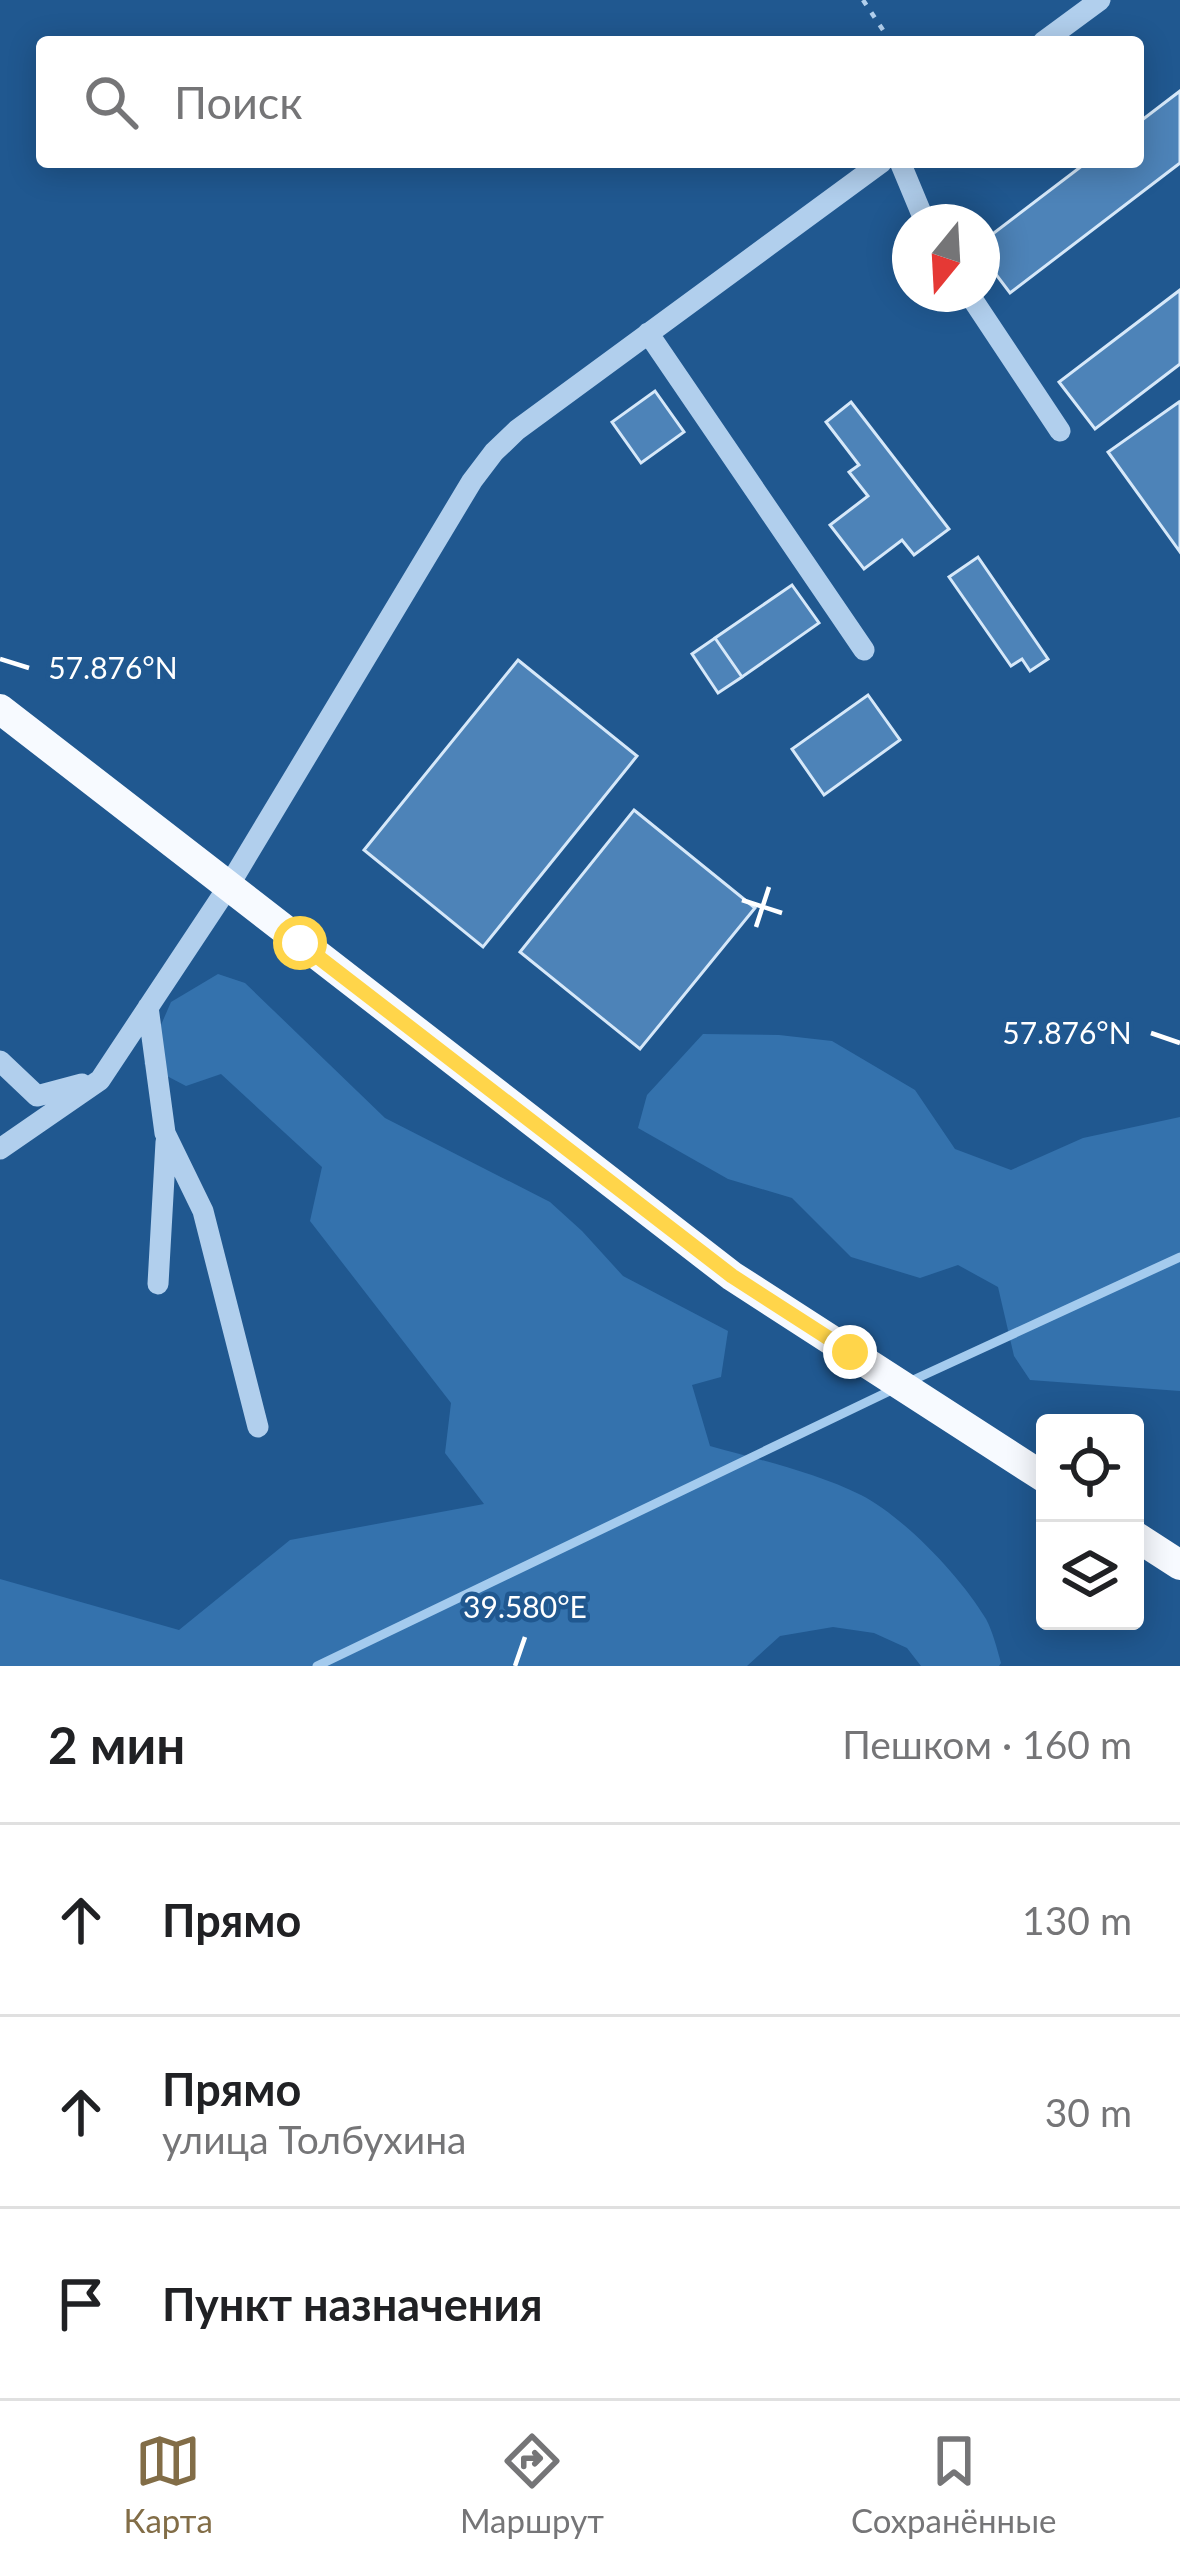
<!DOCTYPE html>
<html lang="ru">
<head>
<meta charset="utf-8">
<style>
  :root { --surface:#fff; --page:#f2f2f2; --text:#202124; --muted:#757577; --line:#e0e0e0; --accent:#826d47 }
  body { margin:0; font-family:Lato,sans-serif; background:var(--page); color:var(--text) }
  .controls { position:absolute; right:36px; bottom:36px; display:grid; overflow:hidden; border-radius:12px; box-shadow:0 6px 30px #0003 }
  .controls button { width:108px; height:108px; display:grid; place-items:center; padding:0; border:0; border-bottom:3px solid var(--line); background:var(--surface); color:var(--text); font:60px sans-serif }
  .compass { position:absolute; left:892px; top:204px; width:108px; height:108px; border-radius:50%; background:var(--surface); box-shadow:0 6px 30px #0003; rotate:198deg }
  .stop { position:absolute; width:36px; height:36px; margin:-27px; border:9px solid #ffd54a; border-radius:50%; background:#fff }
  .stop.end { background:#ffd54a; border-color:#fff; box-shadow:0 3px 12px #0008 }
  .list { margin:0; padding:0; list-style:none }
  h2 { display:flex; justify-content:space-between; align-items:center; height:156px; margin:0; padding:0 48px; font-size:51px }
  h2 small { font-size:39px; font-weight:400; color:var(--muted) }
  .list li { display:grid; grid-template-columns:78px 1fr auto; gap:36px; align-items:center; box-sizing:border-box; height:192px; padding:0 48px; border-top:3px solid var(--line) }
  .list b { display:block; font-size:45px; white-space:nowrap }
  .list p { margin:0; font-size:39px; white-space:nowrap; color:var(--muted) }
  .list em { font-size:39px; font-style:normal; color:var(--muted) }
  .icon { flex:none; width:66px; height:66px; fill:none; stroke:currentColor; stroke-width:2; stroke-linecap:round; stroke-linejoin:round }
  .map { position:relative; flex:none; width:1180px; height:1666px; overflow:hidden }
  .search { position:absolute; background:var(--surface); box-shadow:0 6px 30px #0003; left:36px; right:36px; top:36px; height:132px; display:flex; align-items:center; gap:30px; box-sizing:border-box; padding:0 42px; border-radius:12px; color:var(--muted); font-size:45px }
  .sheet { height:732px; background:var(--surface) }
  nav { display:flex; justify-content:space-around; align-items:center; box-sizing:border-box; height:168px; border-top:3px solid var(--line); background:var(--surface); font-size:33px; color:var(--muted) }
  nav a { display:grid; justify-items:center; gap:6px }
  nav .on { color:var(--accent) }
  .map>svg:first-child { display:block }
  .green { fill:#3472ad }
  .lines { fill:none; stroke-linecap:round; stroke-linejoin:round }
  .stream { stroke:#a4cbee; stroke-width:9 }
  .building { fill:#4d83b8; stroke:#d6e8f9; stroke-width:3 }
  .path { stroke:#b1cfed; stroke-width:4.5; stroke-dasharray:6 9; stroke-linecap:butt }
  .minor { stroke:#b1cfed; stroke-width:21 }
  .major { stroke:#f7faff; stroke-width:30 }
  .route { stroke:#ffd54a; stroke-width:15 }
  .ticks { fill:none; stroke:#fff; stroke-width:4.5 }
  .ticks-label { font-size:30px; text-anchor:middle; fill:#fff; stroke:#205890; stroke-width:9; stroke-linejoin:round; paint-order:stroke }
</style>
</head>
<body>
<div class="map">
<svg width="1180" height="1666" viewBox="0 0 1180 1666">
  <rect width="100%" height="100%" fill="#205890"/>
  <path class="green" d="M218,974L245,983L385,1118L550,1202L582,1231L623,1276L728,1331L721,1377L692,1385L710,1446C760,1460 814,1472 861,1495C904,1517 961,1577 986,1619C993,1632 997,1649 1001,1663L999,1666H921L907,1648L874,1633L833,1627L780,1636L747,1666H0V1579L179,1630L290,1540L484,1504L445,1453L451,1403L310,1221L322,1167L221,1074L186,1086L144,1064L171,1002Z
    M703,1034L779,1035L832,1041L915,1090L955,1149L1011,1170L1083,1138L1180,1117V1391L1030,1380L1014,1356L998,1287L958,1265L920,1278L851,1257L792,1198L728,1179L638,1128L647,1095Z"/>
  <g class="lines">
    <path class="stream" d="M911,1381L1180,1257
      M317,1666L896,1388"/>
  </g>
  <path class="building" d="M1180,91V163L1010,293L982,256V242L1087,162H1138V123Z
    M1180,290V364L1095,429L1059,382Z
    M655,391L684,432L641,463L612,422Z
    M851,402L949,529L914,555L902,540L864,569L830,525L868,496L849,472L859,465L826,422Z
    M1179,402L1180,404V552L1108,452Z
    M978,557L1048,659L1030,671L1022,659L1011,666L949,577Z
    M792,585L819,623L742,677L715,638Z
    M715,638L742,677L718,693L692,654Z
    M518,660L637,756L483,947L364,850Z
    M868,695L900,740L824,795L792,749Z
    M634,810L755,908L640,1049L520,952Z"/>
  <g class="lines">
    <path class="path" d="M863,0L891,42"/>
    <path class="minor" d="M1043,42L1100,0
      M900,162L925,222
      M969,294L1060,431
      M648,333L864,650
      M148,1007L165,1133L203,1211L258,1427
      M0,1061L37,1096L82,1084
      M0,1149L100,1080L228,887L472,481L494,452L517,430L882,162
      M158,1284L166,1142"/>
    <path class="major" d="M0,709L732,1276L1045,1478
      M1135,1536L1180,1565"/>
  </g>
  <g class="lines">
    <path class="route" d="M300,943L732,1276L850,1352"/>
  </g>
  <path class="ticks" d="M0,659L29,668M742,900L782,913M756,927L769,887M1151,1033L1180,1043M515,1666L525,1637"/>
  <g class="ticks-label">
    <text x="113" y="679">57.876°N</text>
    <text x="1067" y="1044">57.876°N</text>
    <text x="525" y="1618">39.580°E</text>
  </g>
</svg>
<div class="controls">
<button><svg class="icon" aria-label="locate" viewBox="0 0 24 24"><circle cx="12" cy="12" r="6"/><path d="M12 2v4M12 18v4M2 12h4M18 12h4"/></svg></button>
<button><svg class="icon" aria-label="layers" viewBox="0 0 24 24"><path d="M12 4l9 5-9 5-9-5zM3 14l9 5 9-5"/></svg></button>
</div>
<svg class="compass" viewBox="-18 -18 36 36"><path d="M0-13l5 13h-10z" fill="#e53935"/><path d="M0 13l5-13h-10z" fill="#757577"/></svg>
<div class="stop" style="left:300px;top:943px"></div>
<div class="stop end" style="left:850px;top:1352px"></div>
<div class="search"><svg class="icon" aria-label="search" viewBox="0 0 24 24"><circle cx="10" cy="10" r="6"/><path d="M15 15l6 6"/></svg>Поиск</div>
</div>
<section class="sheet">
<h2>2 мин<small>Пешком · 160 m</small></h2>
<ul class="list">
<li><svg class="icon" aria-label="ahead" viewBox="0 0 24 24"><path d="M12 20V5M6 11l6-6 6 6"/></svg><div><b>Прямо</b></div><em>130 m</em></li>
<li><svg class="icon" aria-label="ahead" viewBox="0 0 24 24"><path d="M12 20V5M6 11l6-6 6 6"/></svg><div><b>Прямо</b><p>улица Толбухина</p></div><em>30 m</em></li>
<li><svg class="icon" aria-label="arrive" viewBox="0 0 24 24"><path d="M6 21V4h12l-3 4 3 4H6"/></svg><div><b>Пункт назначения</b></div></li>
</ul>
</section>
<nav>
<a class="on"><svg class="icon" aria-label="map" viewBox="0 0 24 24"><path d="M3 6l6-2 6 2 6-2v14l-6 2-6-2-6 2zM9 4v14M15 6v14"/></svg>Карта</a>
<a><svg class="icon" aria-label="directions" viewBox="0 0 24 24"><path d="M12 3l9 9-9 9-9-9zM9 14v-3h6M13 9l2 2-2 2"/></svg>Маршрут</a>
<a><svg class="icon" aria-label="saved" viewBox="0 0 24 24"><path d="M7 4h10v16l-5-4-5 4z"/></svg>Сохранённые</a>
</nav>
</body>
</html>
